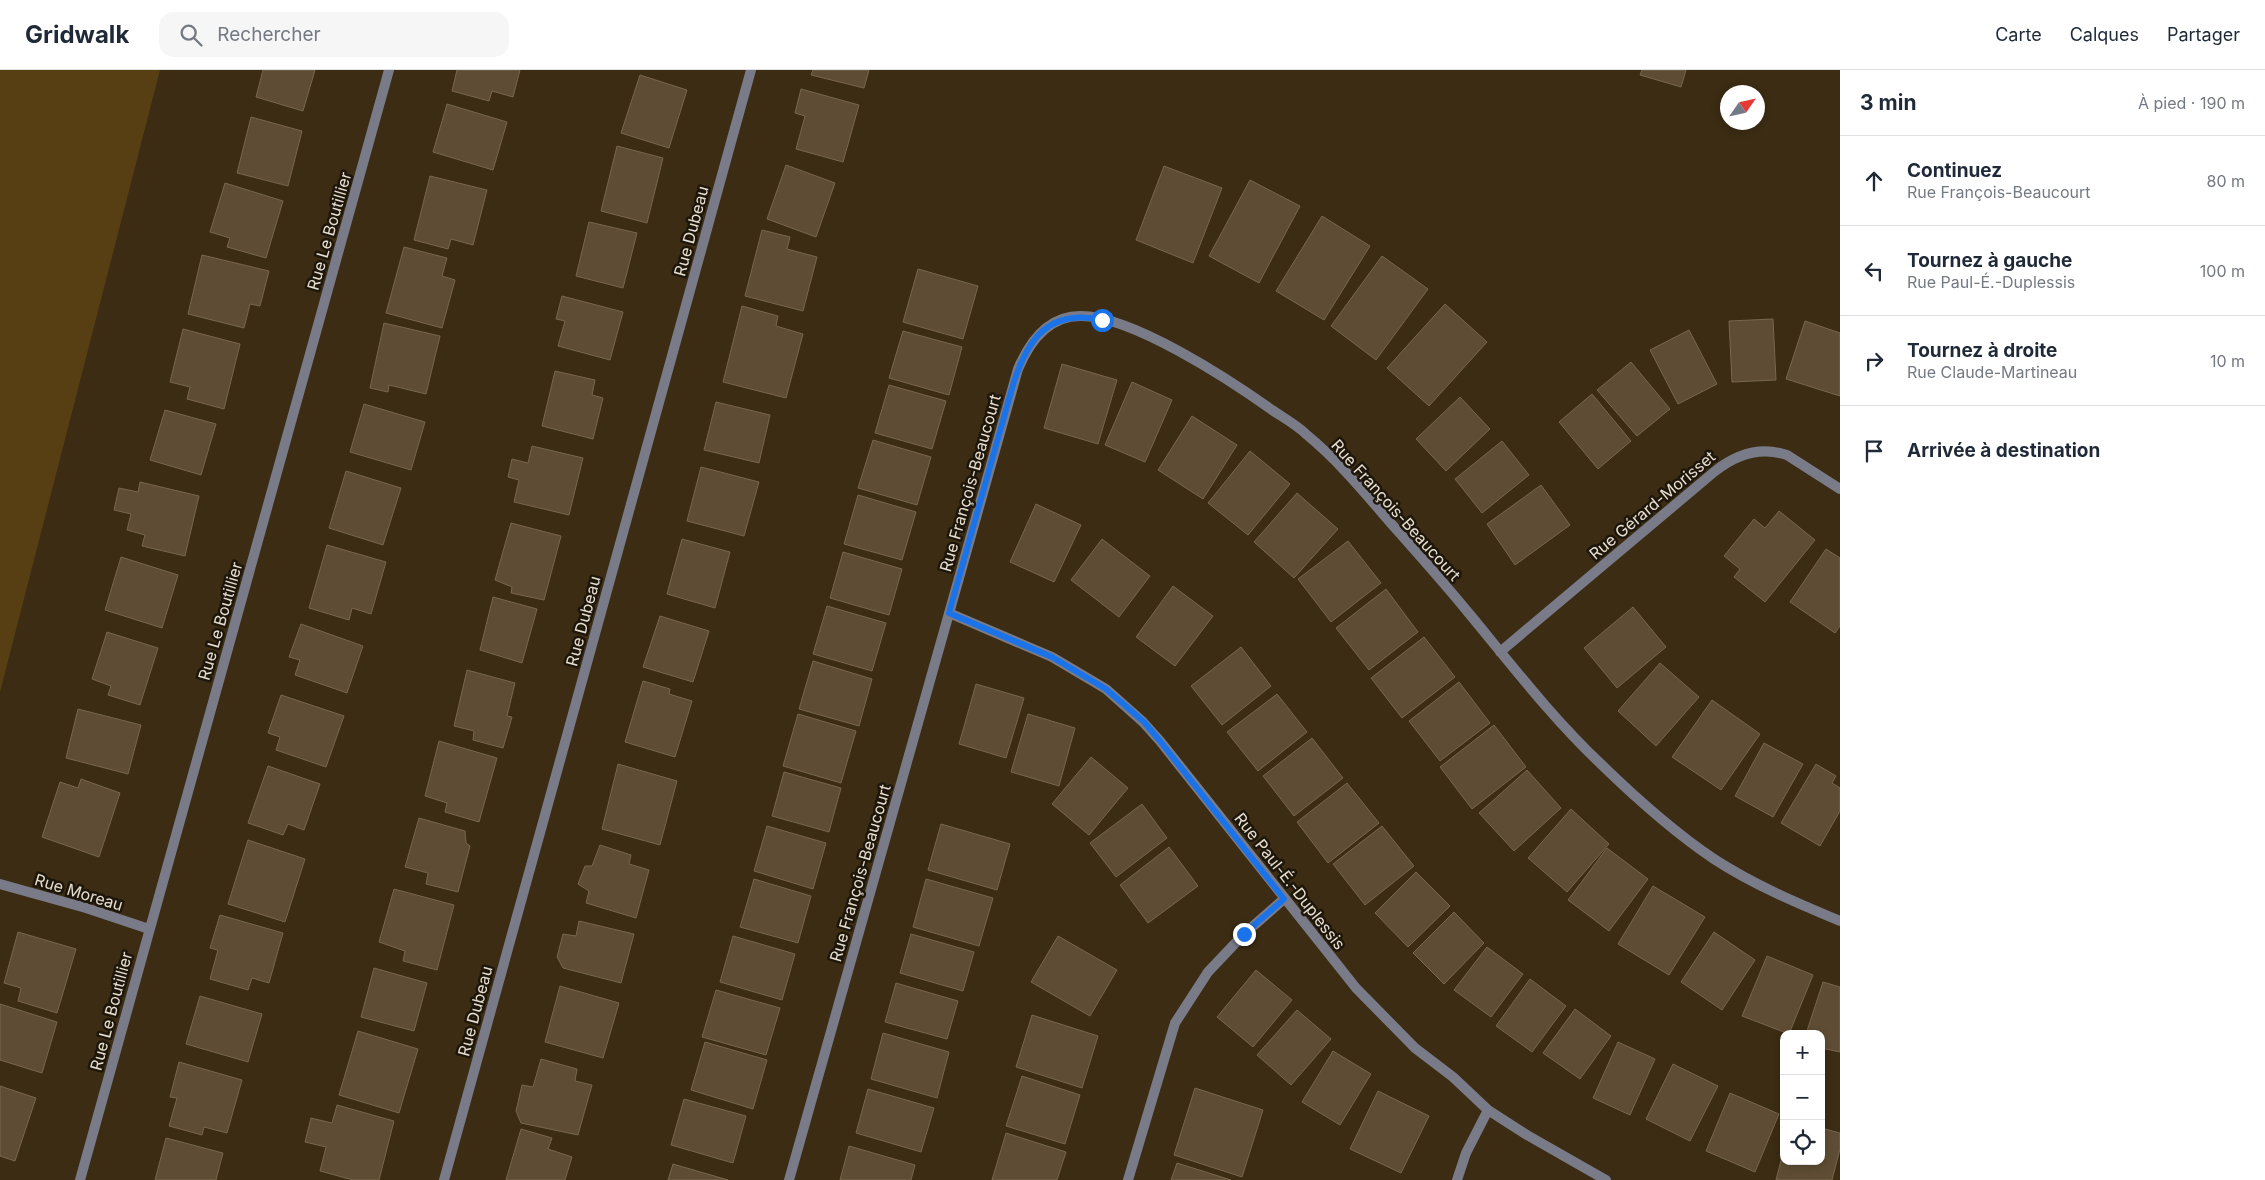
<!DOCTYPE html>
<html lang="fr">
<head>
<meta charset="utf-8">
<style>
  :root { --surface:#fff; --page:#f6f6f7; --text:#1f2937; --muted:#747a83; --line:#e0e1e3 }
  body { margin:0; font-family:Inter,sans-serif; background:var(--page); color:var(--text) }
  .controls { position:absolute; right:15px; bottom:15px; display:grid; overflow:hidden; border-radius:10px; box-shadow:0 2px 8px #0003 }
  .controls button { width:45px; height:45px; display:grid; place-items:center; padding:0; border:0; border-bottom:1px solid var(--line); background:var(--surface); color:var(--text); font:25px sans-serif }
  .compass { position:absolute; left:1720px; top:15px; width:45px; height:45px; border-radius:50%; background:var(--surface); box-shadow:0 2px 8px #0003; rotate:56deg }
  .stop { position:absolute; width:15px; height:15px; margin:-11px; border:4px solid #1a73e8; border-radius:50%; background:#fff }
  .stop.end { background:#1a73e8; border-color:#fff; box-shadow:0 1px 5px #0008 }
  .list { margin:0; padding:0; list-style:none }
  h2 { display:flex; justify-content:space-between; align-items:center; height:65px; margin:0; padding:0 20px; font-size:21px }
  h2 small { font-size:16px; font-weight:400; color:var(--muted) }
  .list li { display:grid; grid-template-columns:32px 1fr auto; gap:15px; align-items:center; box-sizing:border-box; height:90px; padding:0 20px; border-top:1px solid var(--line) }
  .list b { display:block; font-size:19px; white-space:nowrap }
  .list p { margin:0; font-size:16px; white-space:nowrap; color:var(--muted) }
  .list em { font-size:16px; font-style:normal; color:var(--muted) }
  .icon { flex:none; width:28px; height:28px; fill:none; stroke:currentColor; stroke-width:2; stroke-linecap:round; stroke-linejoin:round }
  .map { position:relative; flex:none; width:1840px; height:1110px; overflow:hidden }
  header { display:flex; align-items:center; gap:30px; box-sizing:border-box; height:70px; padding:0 25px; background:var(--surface); border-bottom:1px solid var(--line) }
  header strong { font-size:24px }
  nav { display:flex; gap:28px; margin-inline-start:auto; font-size:18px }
  .search { width:350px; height:45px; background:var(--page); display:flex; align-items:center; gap:12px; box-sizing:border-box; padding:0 18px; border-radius:15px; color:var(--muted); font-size:19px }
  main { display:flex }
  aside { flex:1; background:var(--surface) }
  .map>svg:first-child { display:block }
  .green { fill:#583f13 }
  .building { fill:#5e4d34; stroke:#78674d }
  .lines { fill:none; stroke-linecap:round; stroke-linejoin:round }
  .street { stroke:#797b88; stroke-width:10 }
  .route { stroke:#1a73e8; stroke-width:6 }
  .labels { text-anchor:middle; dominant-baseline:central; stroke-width:5; stroke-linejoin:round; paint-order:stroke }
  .street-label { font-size:16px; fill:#e8ded0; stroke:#1d160b }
</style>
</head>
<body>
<header>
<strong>Gridwalk</strong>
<div class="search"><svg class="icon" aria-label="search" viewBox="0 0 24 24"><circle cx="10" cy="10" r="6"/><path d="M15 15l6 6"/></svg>Rechercher</div>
<nav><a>Carte</a><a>Calques</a><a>Partager</a></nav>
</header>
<main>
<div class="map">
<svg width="1840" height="1110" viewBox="0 0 1840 1110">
  <rect width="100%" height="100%" fill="#3b2c13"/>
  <path class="green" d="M0,0H160L0,622Z"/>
  <path class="building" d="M263,0H315L303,41L256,27Z
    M457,0H520L513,27L492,21L489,31L452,21Z
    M813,0H869L864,18L811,5Z
    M1642,0H1686L1681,17L1640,5Z
    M640,5L687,20L669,78L621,63Z
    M801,19L859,35L843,92L796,79L805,46L795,43Z
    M447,34L507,52L493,100L433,82Z
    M251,47L302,61L288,116L237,103Z
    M617,76L663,88L647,153L601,141Z
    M786,95L835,113L816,167L767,149Z
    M1164,96L1222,118L1193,193L1136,170Z
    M430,106L487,120L473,175L451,169L448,179L414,170Z
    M1250,110L1300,136L1259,213L1209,186Z
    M225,113L283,131L266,188L227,177L230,168L210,162Z
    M1322,146L1370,176L1324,250L1276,221Z
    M589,152L637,163L623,218L576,206Z
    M762,160L790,167L787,179L817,187L803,241L745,226Z
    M404,177L447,188L442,206L455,210L442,258L386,243Z
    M202,185L269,201L260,236L250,234L244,258L188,244Z
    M1382,186L1428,219L1376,290L1331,256Z
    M918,199L978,216L963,269L903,252Z
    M562,226L623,242L610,290L558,276L565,251L556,249Z
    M1445,234L1487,272L1429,336L1387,298Z
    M742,236L778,246L776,256L803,264L786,328L723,312Z
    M1773,249L1776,310L1732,312L1729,251Z
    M1805,251L1840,263V326L1786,309Z
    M384,253L440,266L426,324L389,315L388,322L370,318Z
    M183,259L240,274L224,339L187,329L190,317L170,312Z
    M1689,260L1717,314L1678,334L1650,280Z
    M903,261L962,277L949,325L889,308Z
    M1631,292L1670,339L1637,366L1597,320Z
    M1062,294L1117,310L1098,374L1044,358Z
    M555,301L595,310L592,325L603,328L593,369L542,356Z
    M1132,312L1172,330L1145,392L1105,375Z
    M889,315L946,331L932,379L875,363Z
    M1592,324L1631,371L1598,399L1559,352Z
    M1460,327L1490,359L1446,401L1416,369Z
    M716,332L770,345L759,393L704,380Z
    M364,334L425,352L411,400L350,382Z
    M165,340L216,354L201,405L150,390Z
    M1192,346L1237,375L1203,429L1158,400Z
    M873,370L931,387L917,435L858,418Z
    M1502,371L1529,405L1482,443L1455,409Z
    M532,376L583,388L569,445L514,432L519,410L508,407L512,389L528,393Z
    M1250,381L1290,414L1248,465L1208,433Z
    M701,397L759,412L744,466L687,451Z
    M346,401L401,418L383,475L329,458Z
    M140,412L199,426L185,486L142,476L145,465L127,460L131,444L114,440L119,418L138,422Z
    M1541,415L1570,455L1515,495L1487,454Z
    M1297,423L1338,459L1294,508L1254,472Z
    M858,425L916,442L902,490L844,474Z
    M1036,434L1081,455L1054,512L1010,492Z
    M1779,441L1815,470L1765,532L1734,507L1740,499L1724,486L1754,449L1765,458Z
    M511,453L561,466L544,530L511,523L512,517L495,510Z
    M682,469L730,482L715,538L667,524Z
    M1102,469L1150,506L1119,547L1071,510Z
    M1348,471L1381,513L1331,552L1298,509Z
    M327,475L386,492L371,544L352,538L349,550L309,538Z
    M1826,479L1840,488V556L1835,563L1790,532Z
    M843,482L902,499L889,545L830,528Z
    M121,487L178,505L162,558L105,540Z
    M1173,516L1213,546L1175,596L1136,567Z
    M1386,519L1418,562L1369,600L1336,558Z
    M493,527L537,539L522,593L480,580Z
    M827,536L886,553L872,601L813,584Z
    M1633,537L1666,577L1617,618L1584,578Z
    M660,546L709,561L693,612L643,597Z
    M301,554L363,576L347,623L295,605L300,590L289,587Z
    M107,562L158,578L140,635L108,625L111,616L92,609Z
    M1424,567L1455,607L1402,648L1371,608Z
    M1241,577L1271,616L1222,655L1191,616Z
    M813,591L872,609L859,656L799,639Z
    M1660,593L1699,627L1656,676L1618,641Z
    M467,600L515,613L507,646L512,647L503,678L473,670L474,661L454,656Z
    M643,611L670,619L669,624L692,631L675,687L625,672Z
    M1459,612L1490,653L1440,691L1409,651Z
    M976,614L1024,628L1006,688L959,674Z
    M1277,624L1307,662L1258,701L1227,662Z
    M281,625L344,646L326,697L276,680L280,667L268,663Z
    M1712,630L1760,664L1721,720L1672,687Z
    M78,639L141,655L128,704L66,688Z
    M798,644L856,661L841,713L783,696Z
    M1028,644L1075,658L1059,716L1011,702Z
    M1494,655L1526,697L1472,739L1440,697Z
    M1312,668L1343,708L1294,746L1263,706Z
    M439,671L497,688L479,752L445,742L447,733L425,726Z
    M1764,673L1803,694L1773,747L1735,726Z
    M1091,687L1128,718L1089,765L1052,734Z
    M618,694L677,711L660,775L602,759Z
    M1816,694L1836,706L1832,713L1840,718V741L1820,776L1781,753Z
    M268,696L320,714L304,760L288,754L283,765L248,753Z
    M1527,700L1561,738L1514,781L1479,743Z
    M784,702L841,718L829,762L772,746Z
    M81,709L120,723L99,787L42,767L60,712L78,718Z
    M1347,713L1379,753L1328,793L1297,752Z
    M1142,734L1167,768L1116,807L1090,773Z
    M1571,739L1609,774L1567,822L1528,788Z
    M419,748L465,761L466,773L470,776L458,822L426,814L428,803L405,797Z
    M941,754L1010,774L997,820L928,800Z
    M767,756L826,773L813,819L754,801Z
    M1382,756L1414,796L1365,835L1333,794Z
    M248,770L305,789L285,852L228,834Z
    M600,775L631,785L629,794L649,800L636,848L586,833L589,821L578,814L585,796H592Z
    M1169,777L1198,816L1148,853L1120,815Z
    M1607,778L1648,809L1609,861L1568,830Z
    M1416,802L1450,836L1408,877L1375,843Z
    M754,809L811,826L798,873L740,857Z
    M926,809L993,828L979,876L913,857Z
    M1653,816L1705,847L1669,905L1618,874Z
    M394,819L454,835L437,900L403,891L405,881L379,872Z
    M1454,842L1484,873L1444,914L1413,883Z
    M220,845L283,863L269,913L252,908L248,920L210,909L218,880L210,878Z
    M579,851L634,864L621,913L563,898L557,887L563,864L576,866Z
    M18,862L76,879L57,943L18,931L21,918L4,913Z
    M1714,862L1755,890L1722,940L1681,912Z
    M911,864L974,882L963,921L900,903Z
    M733,866L795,884L782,930L720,912Z
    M1058,866L1117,900L1090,946L1031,912Z
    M1487,877L1523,904L1491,947L1454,920Z
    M1767,886L1813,905L1789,964L1742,946Z
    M374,898L427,913L414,961L361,947Z
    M1256,900L1292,930L1253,977L1217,947Z
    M1530,909L1566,936L1532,982L1496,956Z
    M1823,912L1840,917V982L1821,978V964H1806Z
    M896,913L958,931L947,969L885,952Z
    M560,916L619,933L603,988L545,972Z
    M716,920L780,938L766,985L702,967Z
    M200,926L262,944L248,992L186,974Z
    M0,934L57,952L42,1003L0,990Z
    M1575,939L1611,966L1580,1009L1543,983Z
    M1297,940L1331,969L1291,1015L1257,985Z
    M1032,945L1098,966L1082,1018L1016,997Z
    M358,961L418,979L399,1043L339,1025Z
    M883,963L949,982L937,1028L871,1009Z
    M705,972L767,990L753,1039L691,1020Z
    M1618,972L1655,989L1630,1045L1593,1028Z
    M1333,981L1371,1004L1340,1055L1302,1032Z
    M541,989L577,999L575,1011L592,1015L578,1065L521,1053L516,1041L522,1015L533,1017Z
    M179,992L242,1010L227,1063L204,1057L202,1065L169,1056L177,1028L170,1027Z
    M1673,994L1718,1016L1690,1071L1646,1049Z
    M1022,1006L1080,1025L1065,1074L1006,1056Z
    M0,1016L36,1028L15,1091L0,1086Z
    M1195,1018L1263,1040L1242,1107L1174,1085Z
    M868,1019L934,1038L921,1082L856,1063Z
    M1378,1021L1429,1046L1401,1103L1350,1079Z
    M1730,1023L1779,1044L1755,1102L1706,1081Z
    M684,1029L746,1046L733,1093L671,1075Z
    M337,1035L394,1051L379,1110H353L320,1101L326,1077L305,1072L311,1048L332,1053Z
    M1821,1058L1840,1063V1079L1832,1110H1776L1784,1079V1091H1821Z
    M521,1059L552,1068L548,1079L572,1087L565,1110H506Z
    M1006,1063L1066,1082L1057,1110H992Z
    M166,1068L223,1083L216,1110H155Z
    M849,1076L915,1095L911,1110H840Z
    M1177,1093L1231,1110H1171Z
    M673,1094L728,1110H668Z"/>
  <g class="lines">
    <path class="street" d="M949,543L1052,587L1106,619L1143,652L1160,671L1356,918L1415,978L1453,1007L1488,1040L1527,1065L1606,1110
      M1500,582L1714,402C1735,385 1760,376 1787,385L1840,419
      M0,814L86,838L149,859
      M80,1110L389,0
      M444,1110L751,0
      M789,1110L1018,299C1029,273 1048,246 1080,246C1131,245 1230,310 1272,340C1284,348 1297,355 1307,365C1340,392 1368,427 1396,459C1420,486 1444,513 1467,541C1511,594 1552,648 1602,695C1637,729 1674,762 1714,789C1754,815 1797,833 1840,851
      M1128,1110L1175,953L1208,902L1244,864L1284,829
      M1457,1110L1466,1083L1488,1040"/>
  </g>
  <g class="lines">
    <path class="route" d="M1102,250C1049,238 1027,269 1013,315L949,543L1052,587L1106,619L1144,652L1160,671L1284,829L1244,864"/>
  </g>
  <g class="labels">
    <g class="street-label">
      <text transform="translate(329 161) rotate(-74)">Rue Le Boutillier</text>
      <text transform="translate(691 161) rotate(-75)">Rue Dubeau</text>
      <text transform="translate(970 413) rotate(-74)">Rue François-Beaucourt</text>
      <text transform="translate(1652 435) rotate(-40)">Rue Gérard-Morisset</text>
      <text transform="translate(1396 440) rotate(48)">Rue François-Beaucourt</text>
      <text transform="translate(220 551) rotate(-74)">Rue Le Boutillier</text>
      <text transform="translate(583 551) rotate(-75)">Rue Dubeau</text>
      <text transform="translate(860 803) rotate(-74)">Rue François-Beaucourt</text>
      <text transform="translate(1290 811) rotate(52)">Rue Paul-É.-Duplessis</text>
      <text transform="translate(79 822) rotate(17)">Rue Moreau</text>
      <text transform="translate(111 941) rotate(-75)">Rue Le Boutillier</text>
      <text transform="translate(475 941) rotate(-75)">Rue Dubeau</text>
    </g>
  </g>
</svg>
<div class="controls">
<button>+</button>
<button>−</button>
<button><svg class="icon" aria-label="locate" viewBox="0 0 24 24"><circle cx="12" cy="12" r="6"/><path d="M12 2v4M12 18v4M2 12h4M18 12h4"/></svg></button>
</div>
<svg class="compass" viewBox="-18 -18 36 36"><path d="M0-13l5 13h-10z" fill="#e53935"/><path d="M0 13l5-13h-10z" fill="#747a83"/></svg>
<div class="stop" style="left:1102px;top:250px"></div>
<div class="stop end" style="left:1244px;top:864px"></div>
</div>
<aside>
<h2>3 min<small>À pied · 190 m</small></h2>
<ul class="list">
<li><svg class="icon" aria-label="ahead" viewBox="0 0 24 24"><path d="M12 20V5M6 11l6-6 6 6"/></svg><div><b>Continuez</b><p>Rue François-Beaucourt</p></div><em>80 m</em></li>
<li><svg class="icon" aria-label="left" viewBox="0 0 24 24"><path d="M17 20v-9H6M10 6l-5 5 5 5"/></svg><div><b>Tournez à gauche</b><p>Rue Paul-É.-Duplessis</p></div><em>100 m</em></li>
<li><svg class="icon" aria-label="right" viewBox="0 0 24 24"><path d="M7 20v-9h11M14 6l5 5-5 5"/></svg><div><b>Tournez à droite</b><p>Rue Claude-Martineau</p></div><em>10 m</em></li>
<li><svg class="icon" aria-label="arrive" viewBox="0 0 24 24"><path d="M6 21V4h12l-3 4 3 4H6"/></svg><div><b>Arrivée à destination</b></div></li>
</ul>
</aside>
</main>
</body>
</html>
